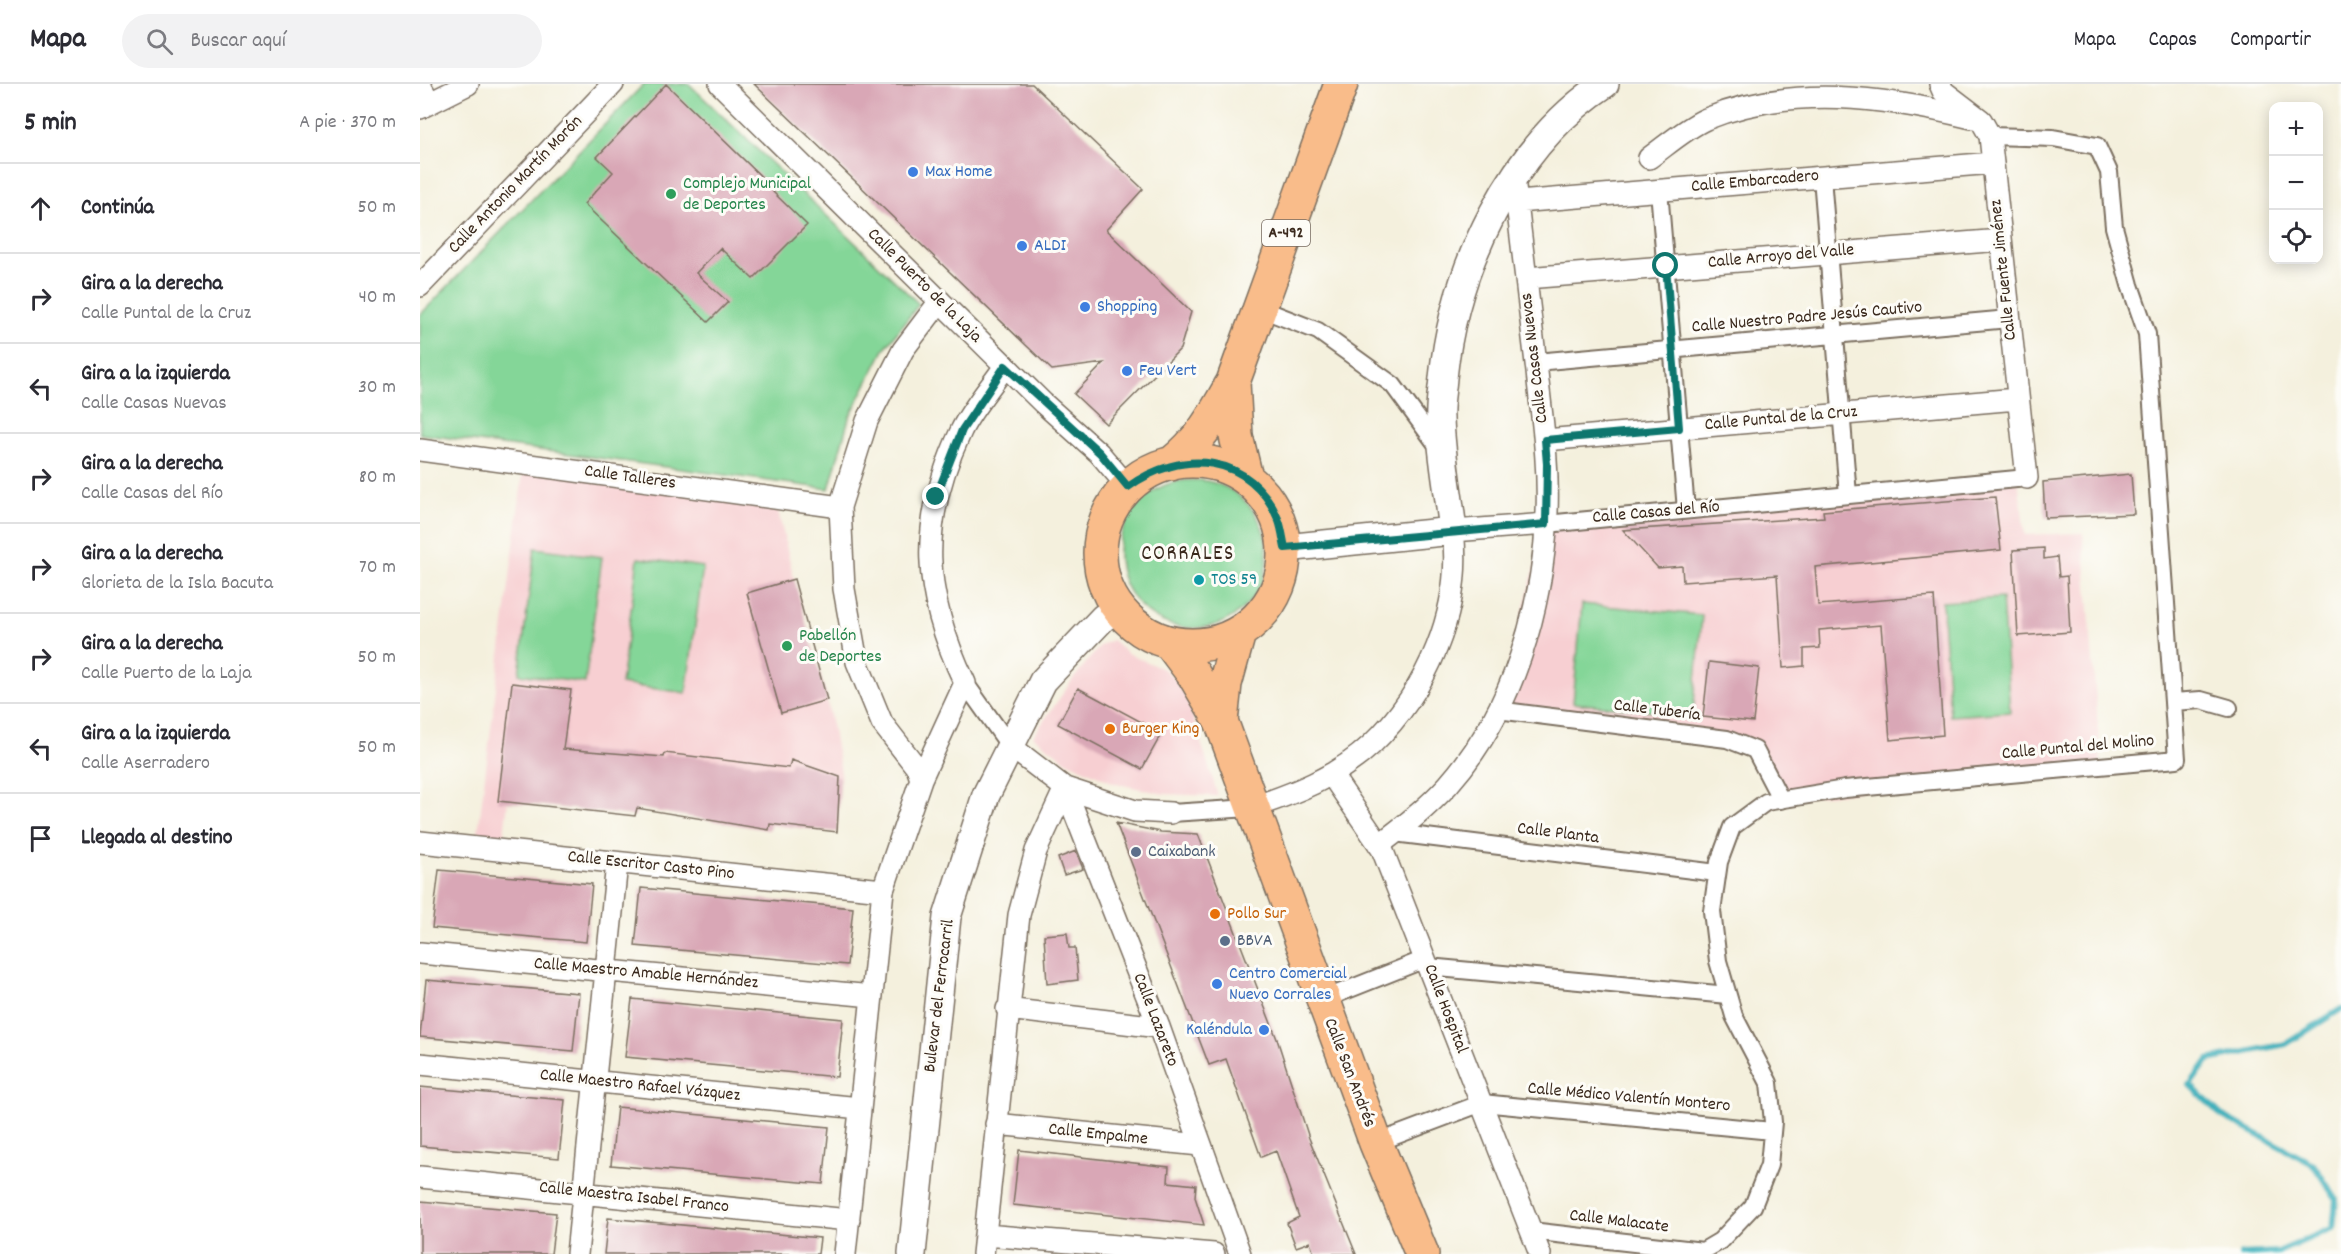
<!DOCTYPE html>
<html lang="es">
<head>
<meta charset="utf-8">
<style>
  :root { --surface:#fff; --page:#f2f2f3; --text:#2b2b33; --muted:#7c7c81; --line:#e1e1e2 }
  body { margin:0; font-family:Dekko,sans-serif; background:var(--page); color:var(--text) }
  .controls { position:absolute; right:18px; top:18px; display:grid; overflow:hidden; border-radius:12px; box-shadow:0 3px 15px #0003 }
  .controls button { width:54px; height:54px; display:grid; place-items:center; padding:0; border:0; border-bottom:2px solid var(--line); background:var(--surface); color:var(--text); font:30px sans-serif }
  .stop { position:absolute; width:18px; height:18px; margin:-14px; border:4px solid #0f766e; border-radius:50%; background:#fff }
  .stop.end { background:#0f766e; border-color:#fff; box-shadow:0 2px 6px #0008 }
  .list { margin:0; padding:0; list-style:none }
  h2 { display:flex; justify-content:space-between; align-items:center; height:78px; margin:0; padding:0 24px; font-size:26px }
  h2 small { font-size:20px; font-weight:400; color:var(--muted) }
  .list li { display:grid; grid-template-columns:39px 1fr auto; gap:18px; align-items:center; box-sizing:border-box; height:90px; padding:0 24px; border-top:2px solid var(--line) }
  .list b { display:block; font-size:22px; white-space:nowrap }
  .list p { margin:0; font-size:20px; white-space:nowrap; color:var(--muted) }
  .list em { font-size:20px; font-style:normal; color:var(--muted) }
  .icon { flex:none; width:33px; height:33px; fill:none; stroke:currentColor; stroke-width:2; stroke-linecap:round; stroke-linejoin:round }
  .map { position:relative; flex:none; width:1921px; height:1170px; overflow:hidden }
  header { display:flex; align-items:center; gap:36px; box-sizing:border-box; height:84px; padding:0 30px; background:var(--surface); border-bottom:2px solid var(--line) }
  header strong { font-size:28px }
  nav { display:flex; gap:33px; margin-inline-start:auto; font-size:21px }
  .search { width:420px; height:54px; background:var(--page); display:flex; align-items:center; gap:15px; box-sizing:border-box; padding:0 21px; border-radius:33px; color:var(--muted); font-size:22px }
  main { display:flex }
  aside { flex:1; background:var(--surface) }
  .map>svg:first-child { display:block }
  .built { fill:#f7cfd2 }
  .green { fill:#84d698; stroke:#60805b; stroke-width:1.5 }
  .lines { fill:none; stroke-linecap:round; stroke-linejoin:round }
  .stream { stroke:#41b0bb; stroke-width:6 }
  .building { fill:#d9a7b6 }
  .pedestrian-casing { stroke:#7c6f61; stroke-width:20 }
  .minor-casing { stroke:#7c6f61; stroke-width:24 }
  .tertiary-casing { stroke:#7c6f61; stroke-width:30 }
  .primary-casing { stroke:#7c6f61; stroke-width:36 }
  .pedestrian { stroke:#fff; stroke-width:16 }
  .minor { stroke:#fff; stroke-width:21 }
  .tertiary { stroke:#fff; stroke-width:27 }
  .primary { stroke:#f9bc8a; stroke-width:33 }
  .route { stroke:#0f766e; stroke-width:8 }
  .shop-dot { fill:#3f7fe0; stroke:#fdfcf7; stroke-width:2 }
  .leisure-dot { fill:#2e9e5b; stroke:#fdfcf7; stroke-width:2 }
  .culture-dot { fill:#0f9aa8; stroke:#fdfcf7; stroke-width:2 }
  .food-dot { fill:#e8710a; stroke:#fdfcf7; stroke-width:2 }
  .service-dot { fill:#5c6f8a; stroke:#fdfcf7; stroke-width:2 }
  .labels { text-anchor:middle; dominant-baseline:central; stroke-width:6; stroke-linejoin:round; paint-order:stroke }
  .shield { fill:#fdfcf7; stroke:#75695f; stroke-width:1.5 }
  .shield-label { font-size:16px; font-weight:bold; fill:#3b2a1e }
  .shop-label { font-size:18px; fill:#366cbe; stroke:#fdfcf7; text-anchor:start }
  .street-label { font-size:18px; fill:#3b2a1e; stroke:#fdfcf7 }
  .leisure-label { font-size:18px; fill:#27864d; stroke:#fdfcf7; text-anchor:start }
  .culture-label { font-size:18px; fill:#0d838f; stroke:#fdfcf7; text-anchor:start }
  .food-label { font-size:18px; fill:#c56008; stroke:#fdfcf7; text-anchor:start }
  .service-label { font-size:18px; fill:#4e5e75; stroke:#fdfcf7; text-anchor:start }
  .quarter-label { font-size:21px; letter-spacing:1.5px; fill:#3b2a1e; stroke:#fdfcf7 }
</style>
</head>
<body>
<header>
<strong>Mapa</strong>
<div class="search"><svg class="icon" aria-label="search" viewBox="0 0 24 24"><circle cx="10" cy="10" r="6"/><path d="M15 15l6 6"/></svg>Buscar aquí</div>
<nav><a>Mapa</a><a>Capas</a><a>Compartir</a></nav>
</header>
<main>
<aside>
<h2>5 min<small>A pie · 370 m</small></h2>
<ul class="list">
<li><svg class="icon" aria-label="ahead" viewBox="0 0 24 24"><path d="M12 20V5M6 11l6-6 6 6"/></svg><div><b>Continúa</b></div><em>50 m</em></li>
<li><svg class="icon" aria-label="right" viewBox="0 0 24 24"><path d="M7 20v-9h11M14 6l5 5-5 5"/></svg><div><b>Gira a la derecha</b><p>Calle Puntal de la Cruz</p></div><em>40 m</em></li>
<li><svg class="icon" aria-label="left" viewBox="0 0 24 24"><path d="M17 20v-9H6M10 6l-5 5 5 5"/></svg><div><b>Gira a la izquierda</b><p>Calle Casas Nuevas</p></div><em>30 m</em></li>
<li><svg class="icon" aria-label="right" viewBox="0 0 24 24"><path d="M7 20v-9h11M14 6l5 5-5 5"/></svg><div><b>Gira a la derecha</b><p>Calle Casas del Río</p></div><em>80 m</em></li>
<li><svg class="icon" aria-label="right" viewBox="0 0 24 24"><path d="M7 20v-9h11M14 6l5 5-5 5"/></svg><div><b>Gira a la derecha</b><p>Glorieta de la Isla Bacuta</p></div><em>70 m</em></li>
<li><svg class="icon" aria-label="right" viewBox="0 0 24 24"><path d="M7 20v-9h11M14 6l5 5-5 5"/></svg><div><b>Gira a la derecha</b><p>Calle Puerto de la Laja</p></div><em>50 m</em></li>
<li><svg class="icon" aria-label="left" viewBox="0 0 24 24"><path d="M17 20v-9H6M10 6l-5 5 5 5"/></svg><div><b>Gira a la izquierda</b><p>Calle Aserradero</p></div><em>50 m</em></li>
<li><svg class="icon" aria-label="arrive" viewBox="0 0 24 24"><path d="M6 21V4h12l-3 4 3 4H6"/></svg><div><b>Llegada al destino</b></div></li>
</ul>
</aside>
<div class="map">
<svg width="1921" height="1170" viewBox="0 0 1921 1170">
  <rect width="100%" height="100%" fill="#fdfcf7"/>
  <filter id="ink" filterUnits="userSpaceOnUse"><feTurbulence type="fractalNoise" baseFrequency=".0167" numOctaves="2"/><feDisplacementMap in="SourceGraphic" scale="12" xChannelSelector="R" yChannelSelector="G"/><feConvolveMatrix kernelMatrix="1 2 1 2 8 2 1 2 1" color-interpolation-filters="sRGB"/></filter>
  <filter id="wash" filterUnits="userSpaceOnUse"><feTurbulence type="fractalNoise" baseFrequency=".008" numOctaves="4" result="noise"/><feDisplacementMap in="SourceGraphic" scale="24" xChannelSelector="R" yChannelSelector="G"/><feGaussianBlur stdDeviation="1.35" result="paint"/><feColorMatrix in="noise" values="0 0 0 0 0 0 0 0 0 0 0 0 0 0 0 0 0 1.4 0 .05"/><feComposite in="paint" operator="in"/></filter>
  <g filter="url(#wash)">
    <rect width="100%" height="100%" fill="#f4f0dd"/>
    <path class="built" d="M104,380L355,414L374,495L407,616L421,688L417,748L350,741L349,746L217,724L215,732L88,717L82,766L56,764Z
      M1598,395L1605,451L1663,449L1681,682L1361,716L1335,666L1077,626L1126,440Z
      M692,556L707,569L745,586L759,599L767,614L798,712L744,710L694,699L648,678L613,652L653,595L681,561Z"/>
    <path class="green" d="M224,0H269L499,220L465,264L429,334L409,405L0,350V231Z
      M699 470a74 74 0 1 1 148 0a74 74 0 1 1-148 0Z
      M115,464L182,473L165,599L99,590Z
      M218,474L283,483L266,609L201,600Z
      M1582,514L1590,628L1530,632L1522,518Z
      M1162,520L1282,531L1273,631L1153,619Z"/>
    <g class="lines">
      <path class="stream" d="M1821,1170L1858,1168L1913,1144L1916,1115L1893,1080L1801,1031L1770,1001L1788,976L1866,960L1921,925"/>
    </g>
    <g id="blocks">
      <path class="building" d="M246,0L355,106L353,108L387,141L333,195L300,164L276,189L308,218L288,238L164,120L193,88L177,73Z
        M334,0H612L723,105L686,146L771,228L760,265L686,340L654,310L684,279L632,286Z
        M1711,390L1714,430L1625,434L1623,398Z
        M1575,413L1581,466L1395,483L1398,521L1514,512L1523,651L1470,656L1461,541L1399,546L1400,564L1384,565V582L1363,584L1357,491L1263,498L1262,482L1238,484L1203,446L1404,433L1403,427Z
        M1624,464V475L1637,473L1639,493L1647,492L1650,548L1598,552L1593,466Z
        M374,495L407,616L361,629L327,509Z
        M1289,578L1339,584L1333,638L1283,633Z
        M92,599L151,606L143,665L244,673L245,669L369,684L371,676L420,693L417,748L350,740L349,746L217,724L215,732L78,717Z
        M658,604L742,649L722,685L638,640Z
        M696,739L741,748L778,750L857,955L889,1054L936,1170H894L890,1158L876,1163L867,1139L879,1133L856,1067L841,1073L806,975L789,981Z
        M656,767L663,785L644,791L638,774Z
        M19,786L172,800L166,858L12,844Z
        M221,804L433,824L427,881L215,862Z
        M647,849L649,864H655L658,896L627,900L624,851Z
        M6,896L159,909L153,967L0,953Z
        M212,915L423,935L417,993L205,973Z
        M0,1003L145,1016L139,1074L0,1062Z
        M197,1023L409,1043L403,1100L191,1081Z
        M599,1066L749,1083L748,1098L776,1101L775,1113L784,1141L593,1121Z
        M0,1117L136,1129L131,1170H0Z
        M188,1134L400,1154L398,1170H184Z"/>
    </g>
  </g>
  <g filter="url(#ink)">
    <use href="#blocks" fill-opacity="0" stroke="#7c6f61" stroke-width="1.5"/>
    <g class="lines">
      <defs>
        <path id="pedestrian" d="M1402,93L1428,411
          M1239,106L1266,426
          M839,224L898,247L973,301L1020,365
          M1116,278L1589,235
          M1126,440L1607,394
          M545,599L589,661
          M1753,618L1781,616L1809,624
          M1077,626L1307,655L1335,666L1361,716
          M751,729L830,724
          M974,749L1297,789
          M1008,883L1308,911
          M902,916L1005,875
          M956,1059L1062,1019L1352,1047
          M1111,1147L1283,1167
          M1278,1170L1300,1157L1333,1122L1349,1081L1353,1038L1349,999L1314,932L1298,877L1292,827L1299,778L1312,743L1346,718L1425,705L1757,675L1727,250L1710,201L1694,143L1689,88L1677,62L1633,54L1570,52"/>
        <path id="minor" d="M300,0L623,319L679,369L708,403
          M1520,0L1523,7L1561,36L1570,52L1607,394
          M0,1L10,19
          M0,24L48,0
          M1229,74C1247,61 1266,44 1286,35C1372,0 1464,13 1552,34
          M1097,118L1573,79
          M1106,194L1581,156
          M0,202L193,0
          M1125,356L1597,315
          M0,366L420,423
          M589,661L645,704L715,727L751,729
          M911,690L962,765L1120,1170
          M501,695L497,684L462,639L437,578L424,505L420,423L447,337L483,266L520,217
          M645,704L739,943L820,1170
          M830,724C873,710 917,693 951,661C1007,608 1043,525 1033,447L1126,440
          M0,758L463,806
          M959,761C984,742 1007,724 1028,701C1093,628 1123,524 1127,428C1129,381 1122,335 1117,288C1109,223 1102,158 1094,94
          M0,869L452,912
          M587,925L739,943
          M0,980L440,1024
          M576,1040L780,1061
          M0,1093L429,1136
          M565,1151L794,1170
          M157,1170L197,779
          M425,1170L463,806L501,695L545,599C502,509 498,439 541,347C552,324 571,303 585,282
          M563,1170L599,831L616,767L645,704"/>
        <path id="tertiary" d="M865,464L1033,447C1029,410 1021,372 1020,334C1019,321 1022,307 1023,294C1034,184 1091,62 1185,0
          M492,1170L527,833L566,711L623,597L683,534L698,524"/>
        <path id="primary" d="M813,298L816,352L826,394
          M680 469a92 92 0 1 1 184 0a92 92 0 1 1-184 0Z
          M751,380C782,355 794,332 813,298L921,0
          M750,559L774,591L801,637L956,1059L1002,1170
          M801,637L805,600L819,549"/>
      </defs>
      <use href="#pedestrian" class="pedestrian-casing"/>
      <use href="#minor" class="minor-casing"/>
      <use href="#tertiary" class="tertiary-casing"/>
      <use href="#primary" class="primary-casing"/>
      <use href="#pedestrian" class="pedestrian"/>
      <use href="#minor" class="minor"/>
      <use href="#tertiary" class="tertiary"/>
      <use href="#primary" class="primary"/>
    </g>
  </g>
  <g class="lines" filter="url(#ink)">
    <path class="route" d="M516,413L542,346L585,282L680,369L708,403C761,364 832,369 859,437C862,445 863,455 865,464L1126,440L1127,380L1125,356L1259,344L1246,182"/>
  </g>
  <g class="shop-dot">
    <circle cx="493" cy="88" r="6"/>
    <circle cx="602" cy="162" r="6"/>
    <circle cx="665" cy="223" r="6"/>
    <circle cx="707" cy="287" r="6"/>
    <circle cx="797" cy="900" r="6"/>
    <circle cx="844" cy="946" r="6"/>
  </g>
  <g class="leisure-dot">
    <circle cx="251" cy="110" r="6"/>
    <circle cx="367" cy="562" r="6"/>
  </g>
  <circle class="culture-dot" cx="779" cy="496" r="6"/>
  <g class="food-dot">
    <circle cx="690" cy="645" r="6"/>
    <circle cx="795" cy="830" r="6"/>
  </g>
  <g class="service-dot">
    <circle cx="716" cy="768" r="6"/>
    <circle cx="805" cy="857" r="6"/>
  </g>
  <g class="labels">
    <rect class="shield" x="842" y="136" width="48" height="26" rx="4.5"/>
    <g class="shield-label">
      <text x="866" y="149">A-492</text>
    </g>
    <g class="shop-label">
      <text x="505" y="88">Max Home</text>
      <text x="614" y="162">ALDI</text>
      <text x="677" y="223">Shopping</text>
      <text x="719" y="287">Feu Vert</text>
      <text x="809" y="890">Centro Comercial<tspan x="809" dy="21">Nuevo Corrales</tspan></text>
      <text x="832" y="946" text-anchor="end">Kaléndula</text>
    </g>
    <g class="street-label">
      <text transform="translate(1335 98) rotate(-5)">Calle Embarcadero</text>
      <text transform="translate(96 101) rotate(-46)">Calle Antonio Martín Morón</text>
      <text transform="translate(1361 173) rotate(-5)">Calle Arroyo del Valle</text>
      <text transform="translate(1584 186) rotate(-96)">Calle Fuente Jiménez</text>
      <text transform="translate(504 202) rotate(45)">Calle Puerto de la Laja</text>
      <text transform="translate(1387 234) rotate(-5)">Calle Nuestro Padre Jesús Cautivo</text>
      <text transform="translate(1115 274) rotate(-97)">Calle Casas Nuevas</text>
      <text transform="translate(1361 335) rotate(-5)">Calle Puntal de la Cruz</text>
      <text transform="translate(210 394) rotate(8)">Calle Talleres</text>
      <text transform="translate(1236 429) rotate(-5)">Calle Casas del Río</text>
      <text transform="translate(1237 627) rotate(7)">Calle Tubería</text>
      <text transform="translate(1658 664) rotate(-5)">Calle Puntal del Molino</text>
      <text transform="translate(1138 750) rotate(7)">Calle Planta</text>
      <text transform="translate(231 782) rotate(6)">Calle Escritor Casto Pino</text>
      <text transform="translate(226 890) rotate(5)">Calle Maestro Amable Hernández</text>
      <text transform="translate(520 912) rotate(-83)">Bulevar del Ferrocarril</text>
      <text transform="translate(1025 925) rotate(69)">Calle Hospital</text>
      <text transform="translate(735 936) rotate(69)">Calle Lazareto</text>
      <text transform="translate(929 989) rotate(69)">Calle San Andrés</text>
      <text transform="translate(220 1002) rotate(6)">Calle Maestro Rafael Vázquez</text>
      <text transform="translate(1209 1014) rotate(5)">Calle Médico Valentín Montero</text>
      <text transform="translate(678 1051) rotate(6)">Calle Empalme</text>
      <text transform="translate(214 1114) rotate(6)">Calle Maestra Isabel Franco</text>
      <text transform="translate(1199 1138) rotate(7)">Calle Malacate</text>
    </g>
    <g class="leisure-label">
      <text x="263" y="100">Complejo Municipal<tspan x="263" dy="21">de Deportes</tspan></text>
      <text x="379" y="552">Pabellón<tspan x="379" dy="21">de Deportes</tspan></text>
    </g>
    <g class="culture-label">
      <text x="791" y="496">TOS 59</text>
    </g>
    <g class="food-label">
      <text x="702" y="645">Burger King</text>
      <text x="807" y="830">Pollo Sur</text>
    </g>
    <g class="service-label">
      <text x="728" y="768">Caixabank</text>
      <text x="817" y="857">BBVA</text>
    </g>
    <g class="quarter-label">
      <text x="768" y="471">CORRALES</text>
    </g>
  </g>
</svg>
<div class="controls">
<button>+</button>
<button>−</button>
<button><svg class="icon" aria-label="locate" viewBox="0 0 24 24"><circle cx="12" cy="12" r="6"/><path d="M12 2v4M12 18v4M2 12h4M18 12h4"/></svg></button>
</div>
<div class="stop" style="left:1246px;top:182px"></div>
<div class="stop end" style="left:516px;top:413px"></div>
</div>
</main>
</body>
</html>
